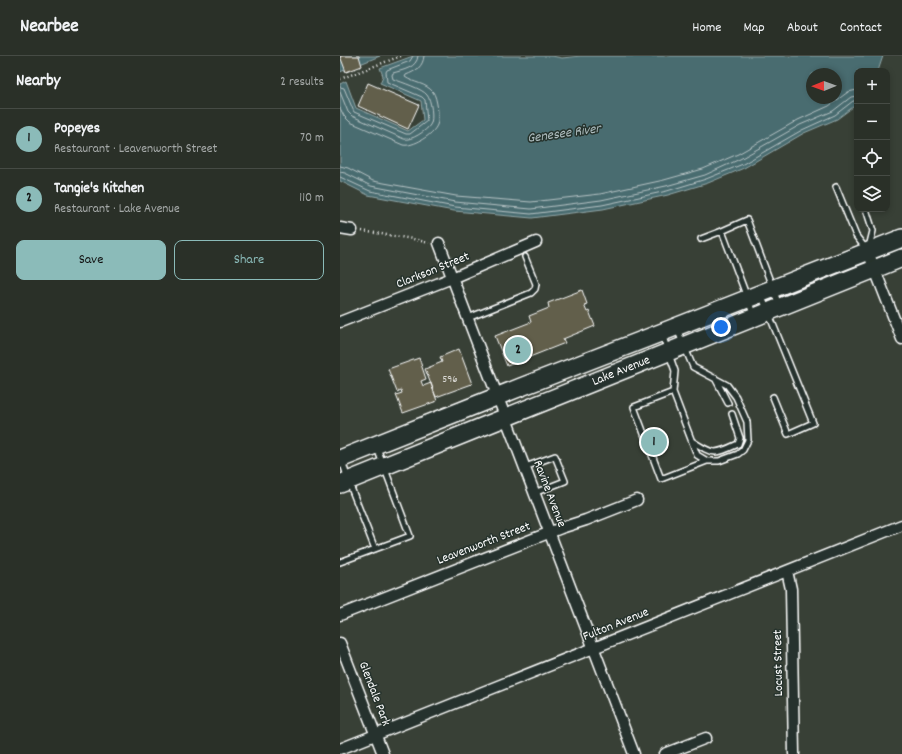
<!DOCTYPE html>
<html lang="en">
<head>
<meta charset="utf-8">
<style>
  :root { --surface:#2a3028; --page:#323830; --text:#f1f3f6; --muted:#a5a9a8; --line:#464b45; --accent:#8bbbb9 }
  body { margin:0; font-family:Dekko,sans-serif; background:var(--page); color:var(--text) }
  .controls { position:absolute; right:12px; top:12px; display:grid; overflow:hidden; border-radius:8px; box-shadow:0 2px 6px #0003 }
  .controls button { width:36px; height:36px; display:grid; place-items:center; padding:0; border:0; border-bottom:1px solid var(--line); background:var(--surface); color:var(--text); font:20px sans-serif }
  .compass { position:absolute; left:466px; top:12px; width:36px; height:36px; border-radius:50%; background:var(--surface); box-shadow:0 2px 6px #0003; rotate:269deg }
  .you { position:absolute; left:381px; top:271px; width:14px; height:14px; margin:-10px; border:3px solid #fff; border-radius:50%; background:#1a73e8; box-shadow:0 0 0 6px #1a73e833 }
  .badge { display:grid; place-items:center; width:26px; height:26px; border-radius:50%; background:var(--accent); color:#111; font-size:13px; font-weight:700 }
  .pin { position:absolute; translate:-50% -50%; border:2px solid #fff; box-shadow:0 1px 4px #0006 }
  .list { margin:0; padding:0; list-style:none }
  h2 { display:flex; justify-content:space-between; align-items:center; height:52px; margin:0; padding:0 16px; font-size:17px }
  h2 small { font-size:13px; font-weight:400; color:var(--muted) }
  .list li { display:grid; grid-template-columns:26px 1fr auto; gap:12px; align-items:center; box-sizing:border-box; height:60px; padding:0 16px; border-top:1px solid var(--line) }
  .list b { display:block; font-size:15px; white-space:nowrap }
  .list p { margin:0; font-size:13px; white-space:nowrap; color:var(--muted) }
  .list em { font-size:13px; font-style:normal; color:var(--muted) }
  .actions { display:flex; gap:8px; padding:12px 16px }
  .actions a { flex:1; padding:9px 0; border:1px solid var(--accent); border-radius:8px; text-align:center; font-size:14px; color:var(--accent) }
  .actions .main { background:var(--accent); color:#111 }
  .icon { flex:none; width:22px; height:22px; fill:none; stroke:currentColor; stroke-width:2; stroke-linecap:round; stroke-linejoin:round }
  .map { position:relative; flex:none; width:562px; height:698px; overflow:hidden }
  header { display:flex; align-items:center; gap:24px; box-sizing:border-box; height:56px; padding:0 20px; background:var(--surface); border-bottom:1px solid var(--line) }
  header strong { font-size:19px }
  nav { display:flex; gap:22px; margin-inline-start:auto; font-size:14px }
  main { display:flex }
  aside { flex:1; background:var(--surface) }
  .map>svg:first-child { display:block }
  .water { fill:#4a6c70; stroke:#92a7a9; fill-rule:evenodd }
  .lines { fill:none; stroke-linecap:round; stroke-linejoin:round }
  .shore { stroke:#b7c4c6; stroke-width:1 }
  .building { fill:#625f4b; stroke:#fff }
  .lane-casing { stroke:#fff; stroke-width:8 }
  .street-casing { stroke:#fff; stroke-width:13 }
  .primary-casing { stroke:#fff; stroke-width:20 }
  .path { stroke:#fff; stroke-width:2.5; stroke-dasharray:1 3; stroke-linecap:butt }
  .lane { stroke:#26332d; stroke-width:5 }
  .street { stroke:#26332d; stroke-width:10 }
  .primary { stroke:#26332d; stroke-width:17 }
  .labels { text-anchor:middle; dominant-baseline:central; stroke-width:3; stroke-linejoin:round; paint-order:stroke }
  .number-label { font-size:11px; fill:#d8d7d2 }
  .street-label { font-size:13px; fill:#fff; stroke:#26332d }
  .water-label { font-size:14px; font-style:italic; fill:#aebdbf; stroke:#26332d }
</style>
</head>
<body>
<header>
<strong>Nearbee</strong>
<nav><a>Home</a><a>Map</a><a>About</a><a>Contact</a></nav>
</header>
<main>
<aside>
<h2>Nearby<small>2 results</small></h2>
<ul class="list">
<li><span class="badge">1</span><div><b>Popeyes</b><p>Restaurant · Leavenworth Street</p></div><em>70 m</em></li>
<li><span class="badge">2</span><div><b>Tangie's Kitchen</b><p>Restaurant · Lake Avenue</p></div><em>110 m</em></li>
</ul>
<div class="actions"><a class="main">Save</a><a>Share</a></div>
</aside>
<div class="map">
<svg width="562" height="698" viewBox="0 0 562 698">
  <rect width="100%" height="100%" fill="#384036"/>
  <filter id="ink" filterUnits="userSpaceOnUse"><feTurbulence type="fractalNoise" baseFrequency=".025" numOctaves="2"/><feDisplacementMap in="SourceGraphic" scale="8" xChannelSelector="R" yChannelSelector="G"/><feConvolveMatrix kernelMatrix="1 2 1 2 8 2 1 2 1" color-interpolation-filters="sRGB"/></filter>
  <g filter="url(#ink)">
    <path class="water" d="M0,0H40L0,16Z
      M73,0H212L222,2L241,0H543L538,15H517V48L497,63L464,77L404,112L368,127L328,139L263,153L192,162L114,155L28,139L0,125V28L6,25L16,52L68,75L83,64L81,45L40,27L43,20L40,12ZM472,18H496V42H472Z"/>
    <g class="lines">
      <path class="shore" d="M0,31L4,32L14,56L66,78H70L87,65L85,44L82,41L47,26L46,16L47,14L70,5L73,0
        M0,36L8,56L12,60L64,83C71,85 86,75 90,69C94,64 91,43 87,39C83,33 61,26 53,23L52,19L53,17C63,14 77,12 78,0
        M0,52L4,60L10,66L63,89C73,91 93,79 97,69C100,63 97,41 93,36C86,27 73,27 65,21L66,19C76,15 83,11 84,0
        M0,110L8,112L33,125L116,140L191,146L260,138L324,124L363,113L398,98L458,64L489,50L508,36L517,34
        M0,116L5,117L31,130L115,146L191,153L261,144L326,130L365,119L400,103L460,69L493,55L511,41L517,40
        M0,121L30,135L115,151L191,158L262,149L327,135L366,123L403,108L462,74L495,59L513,45H517"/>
    </g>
    <path class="building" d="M0,0H19L22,10L6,16Z
      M28,27L79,49L68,73L18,50Z
      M242,234L247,248L244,249L247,256L249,255L255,270L223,283L225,287L167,310L155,280L191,266L189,260L209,252L208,247Z
      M119,293L132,328L96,341L85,313L102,306L100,301Z
      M79,302L86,323L81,325L83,330L91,327L97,345L63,357L56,339L62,337L61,334L57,336L48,313Z"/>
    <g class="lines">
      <defs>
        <path id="lane" d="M496,131L516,180L526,193
          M526,153L533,175L529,191
          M361,183L382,175
          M422,241L473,367L448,378L433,341
          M414,260L382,175L407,164L439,249
          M128,262L191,237L195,233L196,228L185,201
          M322,278L335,315L333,336L357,399L367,405H379L398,398L403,394L408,384L407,366L396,341L387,329L353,311L337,273
          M375,322L388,347
          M333,336L294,351L321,423L367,405
          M352,385C374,399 374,399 398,388L400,382L392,358
          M2,404L8,424L35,493
          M185,411L215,400L225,425L194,437
          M0,506L70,480L37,392"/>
        <path id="street" d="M0,172L12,174
          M99,187L294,698
          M528,196L562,283
          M0,266L112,222L196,186
          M447,515L451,533L454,698
          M0,559L221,472L246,464L297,444
          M0,587L43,698
          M0,693L562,469
          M325,698L366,682"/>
        <g id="primary">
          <path d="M0,403L181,331L310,281L562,182"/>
          <path id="s1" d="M0,428L562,202"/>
        </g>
      </defs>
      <use href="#lane" class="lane-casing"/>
      <use href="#street" class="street-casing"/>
      <use href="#primary" class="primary-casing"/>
      <path class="path" d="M0,23L61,0
        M22,175L73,183L89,187"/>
      <use href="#lane" class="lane"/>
      <use href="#street" class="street"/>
      <use href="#primary" class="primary"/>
    </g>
  </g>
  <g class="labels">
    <g class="number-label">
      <text x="110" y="324">596</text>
    </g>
    <g class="street-label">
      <text transform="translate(93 215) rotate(-22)">Clarkson Street</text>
      <text stroke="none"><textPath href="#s1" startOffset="303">Lake Avenue</textPath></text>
      <text transform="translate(209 438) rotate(69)">Ravine Avenue</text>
      <text transform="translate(144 488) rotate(-21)">Leavenworth Street</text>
      <text transform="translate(276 569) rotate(-22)">Fulton Avenue</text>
      <text transform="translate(439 607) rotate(-91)">Locust Street</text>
      <text transform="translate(34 638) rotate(69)">Glendale Park</text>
    </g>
    <g class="water-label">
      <text transform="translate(224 78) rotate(-8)">Genesee River</text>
    </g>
  </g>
</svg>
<div class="controls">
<button>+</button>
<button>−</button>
<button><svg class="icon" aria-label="locate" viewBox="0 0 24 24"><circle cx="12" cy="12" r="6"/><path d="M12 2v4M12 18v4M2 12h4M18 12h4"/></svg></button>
<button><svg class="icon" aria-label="layers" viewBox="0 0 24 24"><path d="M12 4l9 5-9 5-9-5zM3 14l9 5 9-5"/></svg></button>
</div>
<svg class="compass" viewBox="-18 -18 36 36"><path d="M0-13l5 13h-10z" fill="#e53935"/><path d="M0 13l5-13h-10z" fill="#a5a9a8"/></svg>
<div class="you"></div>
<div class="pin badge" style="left:314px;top:386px">1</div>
<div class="pin badge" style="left:178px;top:294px">2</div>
</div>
</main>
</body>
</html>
